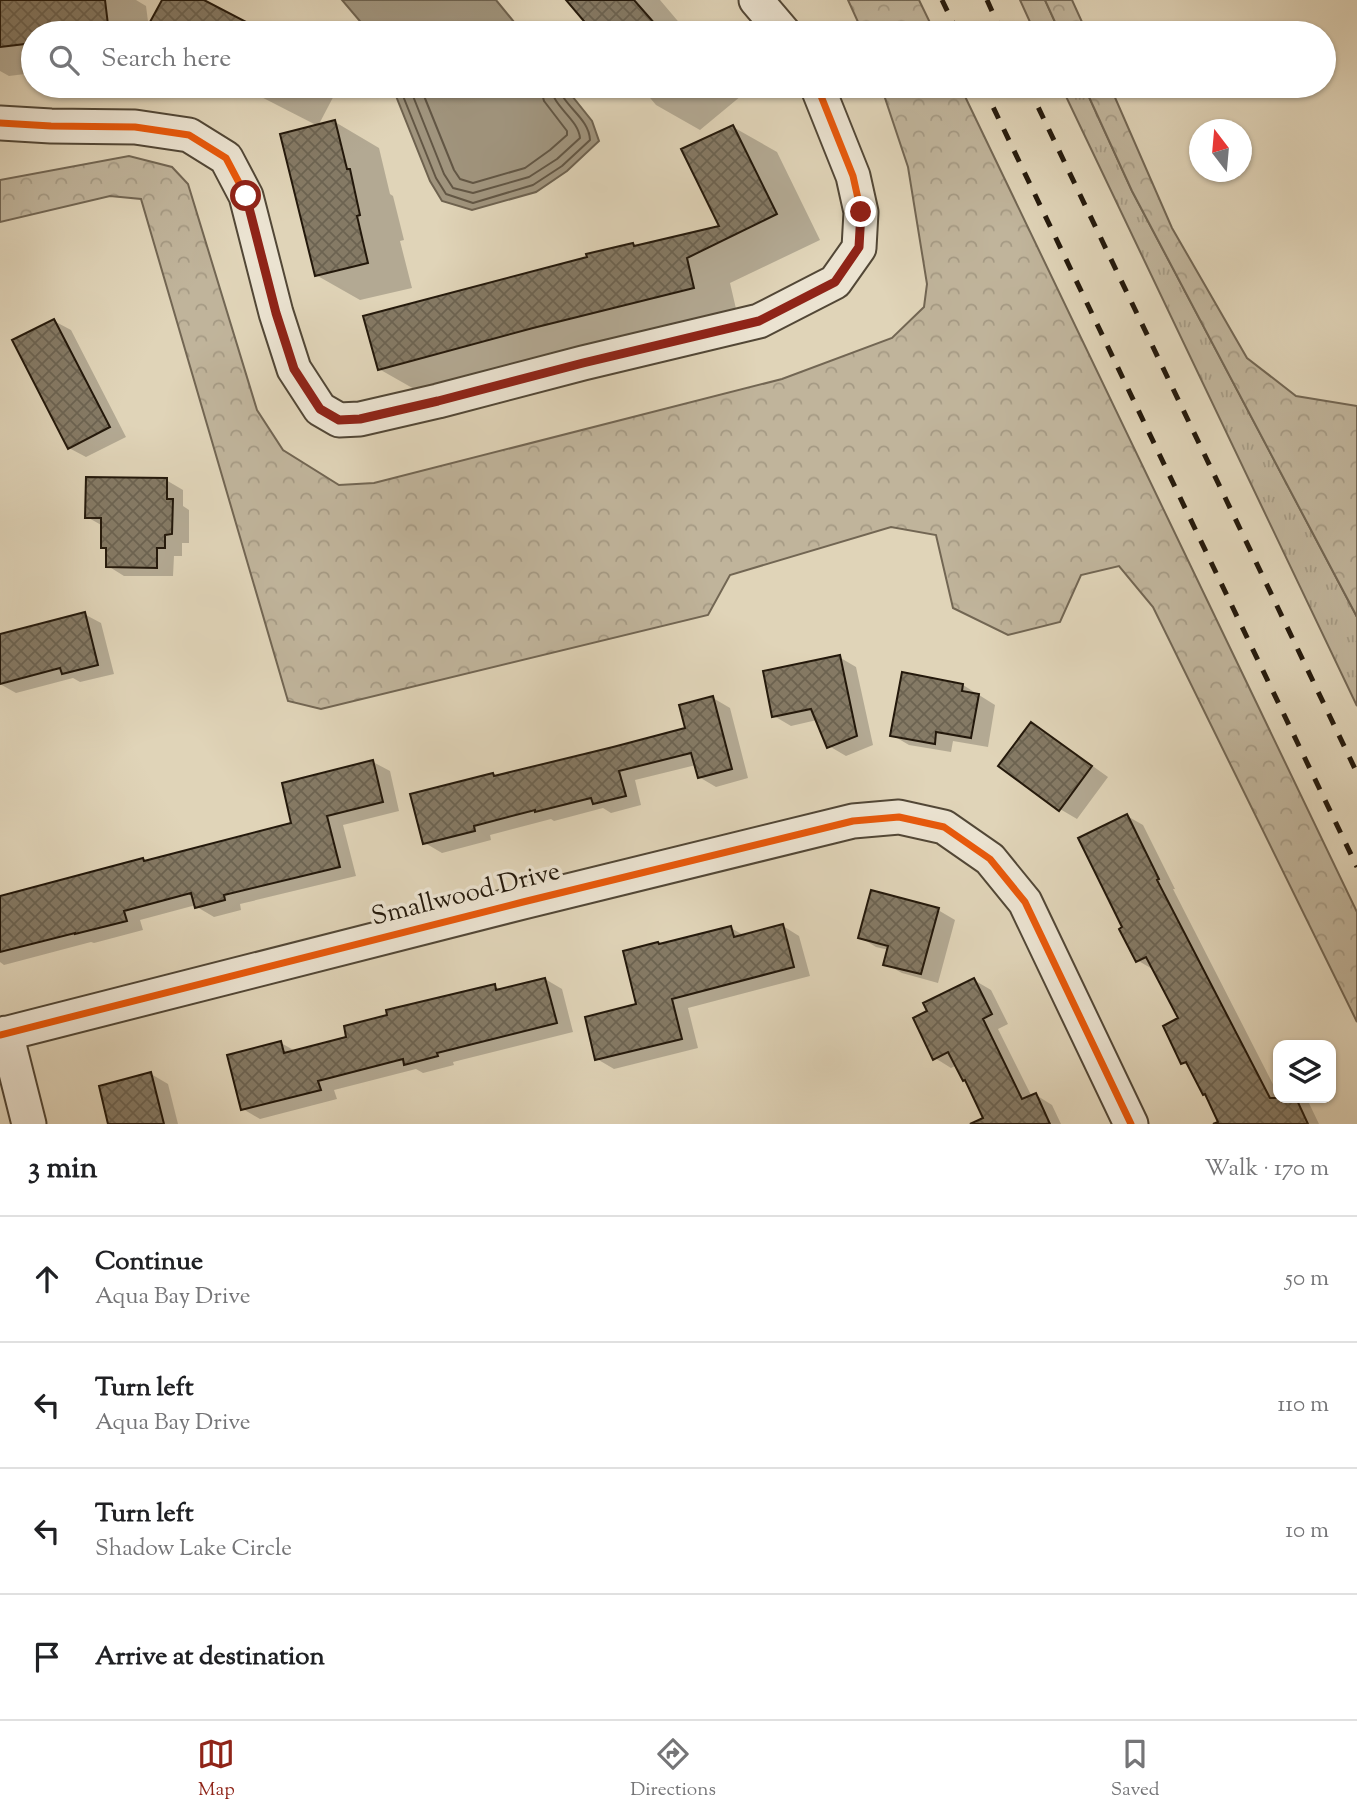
<!DOCTYPE html>
<html lang="en">
<head>
<meta charset="utf-8">
<style>
  :root { --surface:#fff; --page:#f2f2f2; --text:#202124; --muted:#757577; --line:#e0e0e0; --accent:#8f2418 }
  body { margin:0; font-family:"Sorts Mill Goudy",serif; background:var(--page); color:var(--text) }
  .controls { position:absolute; right:21px; bottom:21px; display:grid; overflow:hidden; border-radius:14px; box-shadow:0 2px 5px #0004 }
  .controls button { width:63px; height:63px; display:grid; place-items:center; padding:0; border:0; border-bottom:2px solid var(--line); background:var(--surface); color:var(--text); font:35px sans-serif }
  .compass { position:absolute; left:1189px; top:119px; width:63px; height:63px; border-radius:50%; background:var(--surface); box-shadow:0 2px 5px #0004; rotate:344deg }
  .stop { position:absolute; width:21px; height:21px; margin:-16px; border:5px solid #8f2418; border-radius:50%; background:#fff }
  .stop.end { background:#8f2418; border-color:#fff; box-shadow:0 2px 7px #0008 }
  .list { margin:0; padding:0; list-style:none }
  h2 { display:flex; justify-content:space-between; align-items:center; height:91px; margin:0; padding:0 28px; font-size:30px }
  h2 small { font-size:23px; font-weight:400; color:var(--muted) }
  .list li { display:grid; grid-template-columns:46px 1fr auto; gap:21px; align-items:center; box-sizing:border-box; height:126px; padding:0 28px; border-top:2px solid var(--line) }
  .list b { display:block; font-size:26px; white-space:nowrap }
  .list p { margin:0; font-size:23px; white-space:nowrap; color:var(--muted) }
  .list em { font-size:23px; font-style:normal; color:var(--muted) }
  .icon { flex:none; width:38px; height:38px; fill:none; stroke:currentColor; stroke-width:2; stroke-linecap:round; stroke-linejoin:round }
  .map { position:relative; flex:none; width:1357px; height:1124px; overflow:hidden }
  .search { position:absolute; background:var(--surface); box-shadow:0 2px 5px #0004; left:21px; right:21px; top:21px; height:77px; display:flex; align-items:center; gap:18px; box-sizing:border-box; padding:0 24px; border-radius:38px; color:var(--muted); font-size:26px }
  .sheet { height:595px; background:var(--surface) }
  nav { display:flex; justify-content:space-around; align-items:center; box-sizing:border-box; height:98px; border-top:2px solid var(--line); background:var(--surface); font-size:19px; color:var(--muted) }
  nav a { display:grid; justify-items:center; gap:4px }
  nav .on { color:var(--accent) }
  .map>svg:first-child { display:block }
  .grass { fill:url(#grass-tufts); stroke:#726653; stroke-width:2 }
  .forest { fill:url(#forest-crowns); stroke:#726653; stroke-width:2 }
  .water { fill:#a0947d; stroke:#6e624f; stroke-width:2 }
  .shadow { fill:#0003 }
  .lines { fill:none; stroke-linecap:round; stroke-linejoin:round }
  .shore { stroke:#625644; stroke-width:2 }
  .building { fill:url(#building-cross-hatch); stroke:#23180b; stroke-width:2 }
  .minor-casing { stroke:#524736; stroke-width:37 }
  .minor { stroke:#ebe3d1; stroke-width:33 }
  .rail { stroke:#23180b; stroke-width:5; stroke-dasharray:12 12; stroke-linecap:butt }
  .cycleway-casing { stroke:#ebe3d1; stroke-width:11 }
  .cycleway { stroke:#e8590c; stroke-width:7 }
  .route { stroke:#8f2418; stroke-width:9 }
  .labels { text-anchor:middle; dominant-baseline:central; stroke-width:7; stroke-linejoin:round; paint-order:stroke }
  .street-label { font-size:26px; fill:#23180b; stroke:#ebe3d1 }
</style>
</head>
<body>
<div class="map">
<svg width="1357" height="1124" viewBox="0 0 1357 1124">
  <defs>
    <pattern id="grass-tufts" width="24" height="20" patternUnits="userSpaceOnUse" patternTransform="scale(1.75)"><rect width="24" height="20" fill="#c0b49b"/><path d="M3 7l-1-3M5 7V3M7 7l1-3M15 17l-1-3M17 17v-4M19 17l1-3" fill="none" stroke="#a59a84"/></pattern>
    <pattern id="forest-crowns" width="20" height="18" patternUnits="userSpaceOnUse" patternTransform="scale(1.75)"><rect width="20" height="18" fill="#c0b49b"/><path d="M2 6a3 3 0 1 1 6 0M12 15a3 3 0 1 1 6 0" fill="none" stroke="#a59a84"/></pattern>
    <pattern id="building-cross-hatch" width="8" height="8" patternUnits="userSpaceOnUse" patternTransform="scale(1.75)"><rect width="8" height="8" fill="#857a65"/><path d="M0 0l8 8M0 8l8-8" fill="none" stroke="#6c6351"/></pattern>
  </defs>
  <rect width="100%" height="100%" fill="#e0d4b8"/>
  <filter id="stains"><feTurbulence type="fractalNoise" baseFrequency=".00286" numOctaves="4"/><feColorMatrix values="0 0 0 0 .2 0 0 0 0 .09 0 0 0 0 .02 0 0 0 .5 -.17"/></filter>
  <radialGradient id="worn" r=".72"><stop offset=".6" stop-color="#630" stop-opacity="0"/><stop offset="1" stop-color="#630" stop-opacity=".3"/></radialGradient>
  <path class="grass" d="M1020,0H1045L1060,33H1035Z
    M1061,86H1084L1132,191L1357,617V706Z"/>
  <path class="forest" d="M848,0H919L935,33H863Z
    M1045,0H1072L1087,33H1060Z
    M881,86H960L1357,912V1022L1153,607L1119,566L1081,575L1060,622L1008,635L953,608L936,535L891,527L730,575L708,615L321,709L288,701L141,199L110,196L0,222V180L129,156L172,167L188,184L257,410L283,450L339,485L374,483L782,379L892,338L924,307L927,284L908,167Z
    M1084,86H1110L1172,228L1247,358L1296,396L1357,406V617L1132,191Z"/>
  <path class="water" d="M342,0H496L523,33H370Z
    M392,86H564L592,121L599,141L567,171L536,192L472,210L442,201L430,181Z"/>
  <path class="shadow" d="M0,0H136L146,6L149,29L164,0H194L216,8L263,33H33V73L9,76L0,71Z
    M568,0H660L688,33H592L594,30Z
    M240,86H339L318,126Z
    M640,86H733L741,96L700,130L656,105Z
    M335,122L379,148L390,194L393,196L404,240L400,241L412,288L360,300L316,275Z
    M733,127L777,152L820,240L730,283L737,313L423,394L379,369L633,245L637,247L721,227Z
    M54,321L71,330L126,437L86,457L69,448Z
    M166,480L183,490V506L189,510V543H182V556H174L173,576H124L108,566V550L102,547L103,526L87,517Z
    M84,614L101,623L114,674L80,682L73,678L16,693L0,684V636Z
    M839,657L856,667L873,745L846,756L829,746L817,720L791,726L774,716Z
    M963,685L995,705L988,747L953,741L951,752L909,745L892,735Z
    M713,698L730,708L748,778L716,787L699,777L696,765L635,780L641,805L611,813L603,808L554,821L551,819L490,835L491,840L442,853L425,843L493,774L497,777L688,729Z
    M1032,724L1048,734L1108,777L1077,819L1060,809Z
    M373,762L390,771L399,811L343,825L356,876L240,904L241,910L214,917L197,907L196,905L140,920L143,930L94,943L91,942L4,965L0,962V903L143,860L147,862L293,824Z
    M1127,816L1143,825L1175,889H1173L1278,1094V1098L1307,1099L1319,1124H1222L1208,1096L1204,1094L1191,1067L1183,1063L1181,1019L1154,970L1137,960L1125,927Z
    M938,910L955,920L938,983L902,973L886,964L889,950L876,947L860,937Z
    M783,926L799,936L810,976L688,1008L698,1048L614,1069L597,1059L638,1006L731,928L745,936Z
    M545,979L562,989L573,1032L453,1062L454,1065L423,1073L416,1069L334,1090L337,1099L260,1119L243,1109L281,1043L297,1052L348,1038L494,986L502,990Z
    M974,980L991,990L1008,1024L998,1029L1032,1097L1036,1095L1052,1105L1061,1124H988L968,1081L957,1065L951,1068L935,1058L929,1012Z
    M151,1074L168,1084L178,1124H110Z"/>
  <g class="lines">
    <path class="shore" d="M399,86L436,178L446,194L473,203L533,185L562,166L590,140C589,117 562,106 559,86
      M409,86L444,174L453,188L473,193L529,177L557,159L580,138C578,118 552,107 551,86
      M420,86L454,170L460,179L473,183L525,168L550,150L567,135V131L544,101L540,86"/>
  </g>
  <path class="building" d="M0,0H105L109,33H33V43L0,47Z
    M162,0H204L267,33H144Z
    M566,0H634L663,33H594Z
    M335,120L347,169H350L360,215L357,216L368,263L315,276L280,134Z
    M733,125L777,214L687,258L694,288L533,328L378,370L363,316L587,257L586,254L633,243L634,246L719,226L681,149Z
    M54,319L110,427L68,449L12,340Z
    M86,477L167,478V499H173L172,534L165,535V548H157V568L106,567V548H101V518H85Z
    M85,612L98,665L62,674L60,668L0,684V634Z
    M840,655L857,736L827,748L811,709L772,717L763,671Z
    M902,672L963,684L962,691L979,694L971,738L936,732L935,744L890,736Z
    M713,696L732,769L698,778L691,753L619,771L626,796L593,804L591,798L535,812V810L474,826L475,831L423,844L410,794L493,773L494,776L613,747L685,728L679,705Z
    M1031,722L1092,766L1059,811L998,766Z
    M373,760L383,802L327,816L340,867L224,895L225,900L195,908L191,893L124,911L127,921L75,934V933L0,952V896L143,858L144,861L291,823L282,783Z
    M1127,814L1159,879L1157,880L1270,1098H1296L1308,1124H1213L1218,1122L1205,1094L1203,1095L1186,1062L1181,1064L1163,1026L1178,1018L1146,957L1136,962L1119,929L1122,927L1078,838Z
    M871,890L939,908L921,974L883,965L888,946L858,938Z
    M783,924L794,967L672,999L682,1039L595,1060L585,1017L636,1004L623,951L658,942L659,944L731,926L734,937Z
    M545,978L557,1023L437,1053L438,1056L404,1065L403,1059L318,1081L321,1090L241,1110L227,1055L281,1041L284,1053L346,1037L344,1026L387,1015L386,1010L495,984L496,990Z
    M974,978L992,1014L983,1019L1022,1099L1036,1093L1050,1124H970L983,1118L965,1080L963,1081L948,1052L933,1060L913,1018L927,1011L923,1003Z
    M151,1072L164,1124H108L99,1086Z"/>
  <g class="lines">
    <defs>
      <path id="minor" d="M756,0L784,33
        M0,123L51,126L135,127L189,135L226,158L246,196L276,313L294,369L320,409L339,420L360,419L438,401L583,363L759,321L835,282L859,248L861,212L853,176L817,86
        M6,1033L29,1124
        M0,1035L523,902L853,821L899,817L944,827L990,859L1025,902L1131,1124"/>
    </defs>
    <use href="#minor" class="minor-casing"/>
    <use href="#minor" class="minor"/>
    <path class="rail" d="M942,0L958,33
      M987,0L1002,33
      M983,86L1357,867
      M1028,86L1357,773"/>
    <defs>
      <path id="cycleway" d="M0,123L51,126L135,127L189,135L226,158L246,196L276,313L294,369L320,409L339,420L360,419L438,401L583,363L759,321L835,282L859,248L861,212L853,176L817,86
        M0,1035L523,902L853,821L899,817L944,827L990,859L1025,902L1131,1124"/>
    </defs>
    <use href="#cycleway" class="cycleway-casing"/>
    <use href="#cycleway" class="cycleway"/>
  </g>
  <g class="lines">
    <path class="route" d="M246,196L276,313L294,369L320,409L339,420L360,419L438,401L583,363L759,321L835,282L859,247L861,212"/>
  </g>
  <g class="labels">
    <g class="street-label">
      <text transform="translate(466 895) rotate(-14)">Smallwood Drive</text>
    </g>
  </g>
  <rect width="100%" height="100%" filter="url(#stains)"/>
  <rect width="100%" height="100%" fill="url(#worn)"/>
</svg>
<div class="controls">
<button><svg class="icon" aria-label="layers" viewBox="0 0 24 24"><path d="M12 4l9 5-9 5-9-5zM3 14l9 5 9-5"/></svg></button>
</div>
<svg class="compass" viewBox="-18 -18 36 36"><path d="M0-13l5 13h-10z" fill="#e53935"/><path d="M0 13l5-13h-10z" fill="#757577"/></svg>
<div class="stop" style="left:246px;top:196px"></div>
<div class="stop end" style="left:861px;top:212px"></div>
<div class="search"><svg class="icon" aria-label="search" viewBox="0 0 24 24"><circle cx="10" cy="10" r="6"/><path d="M15 15l6 6"/></svg>Search here</div>
</div>
<section class="sheet">
<h2>3 min<small>Walk · 170 m</small></h2>
<ul class="list">
<li><svg class="icon" aria-label="ahead" viewBox="0 0 24 24"><path d="M12 20V5M6 11l6-6 6 6"/></svg><div><b>Continue</b><p>Aqua Bay Drive</p></div><em>50 m</em></li>
<li><svg class="icon" aria-label="left" viewBox="0 0 24 24"><path d="M17 20v-9H6M10 6l-5 5 5 5"/></svg><div><b>Turn left</b><p>Aqua Bay Drive</p></div><em>110 m</em></li>
<li><svg class="icon" aria-label="left" viewBox="0 0 24 24"><path d="M17 20v-9H6M10 6l-5 5 5 5"/></svg><div><b>Turn left</b><p>Shadow Lake Circle</p></div><em>10 m</em></li>
<li><svg class="icon" aria-label="arrive" viewBox="0 0 24 24"><path d="M6 21V4h12l-3 4 3 4H6"/></svg><div><b>Arrive at destination</b></div></li>
</ul>
</section>
<nav>
<a class="on"><svg class="icon" aria-label="map" viewBox="0 0 24 24"><path d="M3 6l6-2 6 2 6-2v14l-6 2-6-2-6 2zM9 4v14M15 6v14"/></svg>Map</a>
<a><svg class="icon" aria-label="directions" viewBox="0 0 24 24"><path d="M12 3l9 9-9 9-9-9zM9 14v-3h6M13 9l2 2-2 2"/></svg>Directions</a>
<a><svg class="icon" aria-label="saved" viewBox="0 0 24 24"><path d="M7 4h10v16l-5-4-5 4z"/></svg>Saved</a>
</nav>
</body>
</html>
